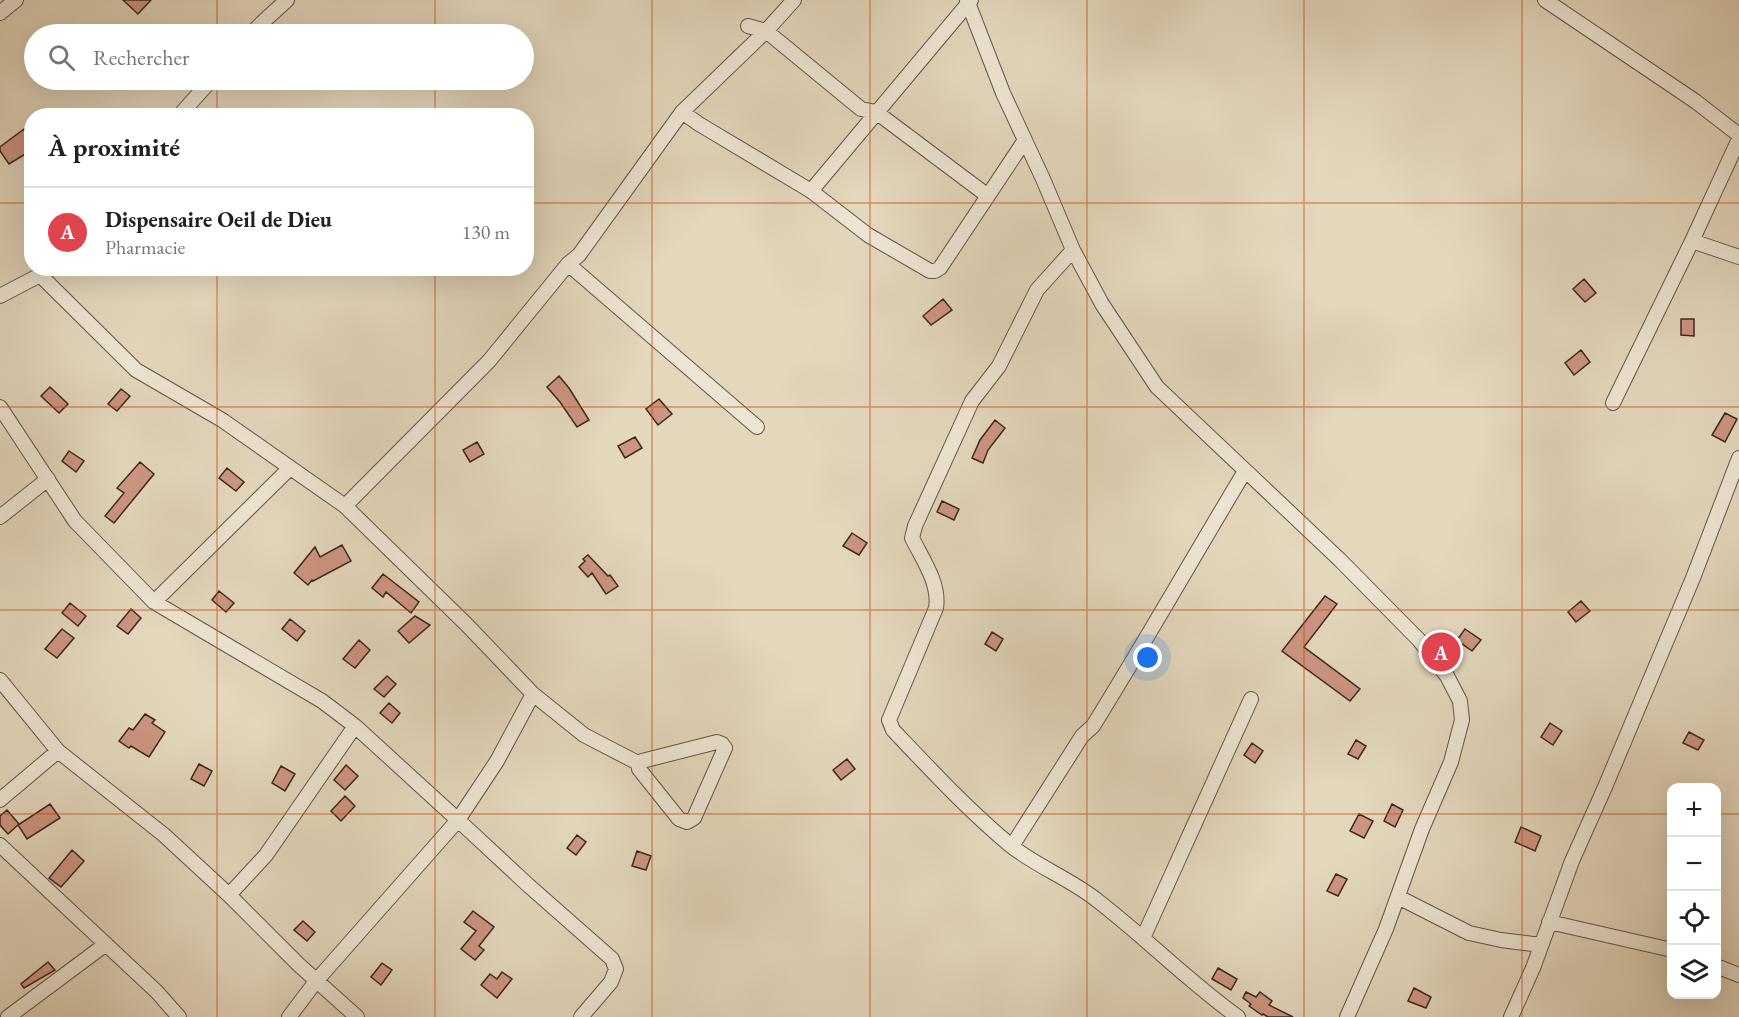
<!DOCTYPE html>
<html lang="fr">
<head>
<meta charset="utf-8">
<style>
  :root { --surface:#fff; --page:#f2f2f2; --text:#202124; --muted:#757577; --line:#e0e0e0; --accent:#8f2418 }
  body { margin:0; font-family:"EB Garamond",serif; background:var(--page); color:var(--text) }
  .controls { position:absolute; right:18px; bottom:18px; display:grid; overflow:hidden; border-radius:12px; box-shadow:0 6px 24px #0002 }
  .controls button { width:54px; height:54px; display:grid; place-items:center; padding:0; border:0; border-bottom:2px solid var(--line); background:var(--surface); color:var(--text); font:30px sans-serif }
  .you { position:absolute; left:1148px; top:658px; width:21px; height:21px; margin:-15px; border:4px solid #fff; border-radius:50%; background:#1a73e8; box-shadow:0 0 0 9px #1a73e833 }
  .badge { display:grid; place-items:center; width:39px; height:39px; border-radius:50%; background:var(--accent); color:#fff; font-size:20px; font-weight:700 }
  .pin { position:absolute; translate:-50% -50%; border:3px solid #fff; box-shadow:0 2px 6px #0006 }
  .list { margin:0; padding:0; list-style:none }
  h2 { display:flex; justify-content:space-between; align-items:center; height:78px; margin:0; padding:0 24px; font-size:26px }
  h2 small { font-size:20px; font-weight:400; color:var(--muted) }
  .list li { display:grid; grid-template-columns:39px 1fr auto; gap:18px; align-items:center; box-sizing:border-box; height:90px; padding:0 24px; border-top:2px solid var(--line) }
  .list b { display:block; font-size:22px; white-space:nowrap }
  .list p { margin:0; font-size:20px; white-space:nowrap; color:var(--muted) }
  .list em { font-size:20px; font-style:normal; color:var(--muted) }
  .icon { flex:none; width:33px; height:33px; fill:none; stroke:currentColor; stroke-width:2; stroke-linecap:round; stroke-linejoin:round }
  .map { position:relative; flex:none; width:1739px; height:1017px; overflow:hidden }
  .search { position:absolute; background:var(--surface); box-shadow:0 6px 24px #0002; left:24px; top:24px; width:510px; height:66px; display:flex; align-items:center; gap:15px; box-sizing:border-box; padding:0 21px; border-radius:33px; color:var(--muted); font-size:22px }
  .panel { position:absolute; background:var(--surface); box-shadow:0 6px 24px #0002; left:24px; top:108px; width:510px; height:168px; border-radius:24px }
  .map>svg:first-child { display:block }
  .building { fill:#cd9580; stroke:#3c281f; stroke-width:1.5 }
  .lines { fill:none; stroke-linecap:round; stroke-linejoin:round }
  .street-casing { stroke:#665446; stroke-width:16 }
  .street { stroke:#ede5d3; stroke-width:14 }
  .grid { fill:none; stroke:#ce520f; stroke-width:1.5; stroke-opacity:0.55 }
</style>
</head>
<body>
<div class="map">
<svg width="1739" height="1017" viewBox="0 0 1739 1017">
  <rect width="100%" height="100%" fill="#e3d7bc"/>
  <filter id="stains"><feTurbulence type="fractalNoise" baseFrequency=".00333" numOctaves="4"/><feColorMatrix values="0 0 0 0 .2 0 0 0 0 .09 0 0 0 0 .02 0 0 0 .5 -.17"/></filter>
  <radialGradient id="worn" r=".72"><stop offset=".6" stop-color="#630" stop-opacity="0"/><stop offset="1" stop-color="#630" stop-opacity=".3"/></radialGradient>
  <path class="building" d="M123,0H151L138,14Z
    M24,129L32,141V150L9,164L0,151V147Z
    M1584,279L1596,293L1585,302L1573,289Z
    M943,299L952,310L931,325L923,316Z
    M1681,319H1694V336L1681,335Z
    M1581,350L1590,362L1574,375L1565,363Z
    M559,376L569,388L589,420L577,427L560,402L547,387Z
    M50,387L68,404L59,413L41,396Z
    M121,389L130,396L117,411L108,404Z
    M659,399L672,414L658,425L646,409Z
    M1725,413L1737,419L1725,442L1712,435Z
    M995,420L1005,428L988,450L983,463L972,458L980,440Z
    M635,437L642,448L625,458L618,446Z
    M477,442L484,454L470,462L463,450Z
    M69,451L84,461L76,472L62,461Z
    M140,462L154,474L114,523L105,516L124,493L117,488Z
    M227,468L244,482L236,491L219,478Z
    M942,501L959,509L954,520L937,512Z
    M852,533L867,543L859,555L843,546Z
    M342,545L351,561L313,581L312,580L308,585L294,573L315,547L320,557Z
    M588,555L608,576L610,575L618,586L606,594L592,573L588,577L579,567L585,561L583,559Z
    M383,574L419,602L411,613L386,592L383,597L372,588Z
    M219,591L234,603L226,612L212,600Z
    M1325,596L1337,604L1304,647L1360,689L1350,701L1282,651Z
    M1581,601L1590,611L1576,622L1568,612Z
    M70,603L86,616L78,626L62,613Z
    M131,609L141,618L128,634L117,626Z
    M415,616L430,625L409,643L398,631Z
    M290,619L305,631L297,641L282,629Z
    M62,629L74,638L57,658L45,649Z
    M1465,629L1481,640L1472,651L1457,640Z
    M992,632L1003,639L996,651L985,644Z
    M359,640L370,650L355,668L343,659Z
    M387,676L396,684L384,697L374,689Z
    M389,703L400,713L392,723L380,713Z
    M145,714L155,720L152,723L165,732L149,757L131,746L129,748L119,741L129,728L133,730Z
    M1550,723L1562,731L1553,745L1541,737Z
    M1689,732L1704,740L1698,750L1683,743Z
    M1356,740L1366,746L1358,759L1348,754Z
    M1252,743L1263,751L1255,763L1244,755Z
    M847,759L855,769L841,780L833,770Z
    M199,764L212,771L204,786L191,779Z
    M346,765L358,776L345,790L334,780Z
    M281,766L295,774L285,791L272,783Z
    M345,796L355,806L341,821L331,811Z
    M50,804L60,818L27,839L18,825Z
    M1392,804L1403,810L1395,827L1384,821Z
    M7,810L19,824L8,834L0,825V816Z
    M1359,814L1373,821L1364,838L1350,831Z
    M1521,827L1541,836L1535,851L1515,842Z
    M577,835L586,842L576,855L567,848Z
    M72,850L84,861L61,887L49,878Z
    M637,851L651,856L646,870L632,866Z
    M1336,874L1347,879L1338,896L1327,891Z
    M473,911L494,927L479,946L484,950L475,960L461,949L476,931L464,922Z
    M303,921L315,932L307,941L294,930Z
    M48,962L55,970L24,988L21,984Z
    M382,963L392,970L381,985L371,977Z
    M1218,968L1237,979L1231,990L1212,979Z
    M502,972L512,979L497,998L481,985L490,974L497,979Z
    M1414,988L1431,997L1426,1008L1408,1001Z
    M1246,992L1256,997L1260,992L1272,1001L1269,1005L1293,1017H1268L1263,1014L1262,1015L1249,1006L1251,1004L1243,998Z"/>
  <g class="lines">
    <defs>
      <path id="street" d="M967,0L1003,93L1043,179L1073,250L1102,304L1157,387L1340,560L1419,640L1447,676L1460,701L1462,720L1451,762L1422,829L1386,929L1347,1017
        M1545,0L1695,101L1739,135
        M0,13L16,0
        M748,26L766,31L861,109L876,112L988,196
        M251,34L265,20L287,0
        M682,112L699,124L811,191L868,235L930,271H935L940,268L1025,140
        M179,116L211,80
        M811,191L971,0
        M1692,241L1739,257
        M1073,250L1037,290L999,366L972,401L915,526L912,538C923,560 940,584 936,608L889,720L893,730C931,770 968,810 1010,845C1037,867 1071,879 1098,901C1146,938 1189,982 1238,1017
        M568,264L757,427
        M40,275L136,370L222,420L345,506L467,625L533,694L497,761L458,820L528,885L612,959L616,969L611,982L581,1017
        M0,296L40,275L45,270
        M1613,403L1692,241L1739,139
        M0,407L75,521L154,602L322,701L355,726L458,820L317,980L289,1017
        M345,506L489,361L568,264L579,255L682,112L766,31L794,0
        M0,517L48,479
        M154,602L290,468
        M0,680L58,751L0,800
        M533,694L584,735L638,763L639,769L679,819L687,822L694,818L725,748L722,744L717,742L642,761L638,763
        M58,751L164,835L229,895L299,965L357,1017
        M0,845L157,992L179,1017
        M1012,846L1082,736L1093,726C1145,642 1194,556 1245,471
        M229,895L266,855L355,726
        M1398,897L1469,933L1501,940L1541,945
        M1549,922L1672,950
        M1143,938L1251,699
        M1716,966L1739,975
        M8,1017L106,944
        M1511,1017L1533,968L1572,861L1605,787L1693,578L1739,458"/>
    </defs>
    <use href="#street" class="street-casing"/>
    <use href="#street" class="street"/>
  </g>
  <path class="grid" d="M217,0V34M435,0V34M652,0V1017M870,0V1017M1087,0V1017M1304,0V1017M1522,0V1017M217,80V116M435,80V116M0,203H32M526,203H1739M217,268V1017M435,268V1017M0,407H1739M0,610H1739M0,814H1672M1716,814H1739"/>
  <rect width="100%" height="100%" filter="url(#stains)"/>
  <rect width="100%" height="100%" fill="url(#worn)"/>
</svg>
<div class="controls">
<button>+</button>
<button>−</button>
<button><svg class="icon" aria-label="locate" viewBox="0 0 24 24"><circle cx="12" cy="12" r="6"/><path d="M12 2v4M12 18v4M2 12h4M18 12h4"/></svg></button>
<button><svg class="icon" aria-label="layers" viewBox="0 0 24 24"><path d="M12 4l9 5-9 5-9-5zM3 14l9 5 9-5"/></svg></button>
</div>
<div class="you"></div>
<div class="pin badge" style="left:1441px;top:652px;background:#e0444e">A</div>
<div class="search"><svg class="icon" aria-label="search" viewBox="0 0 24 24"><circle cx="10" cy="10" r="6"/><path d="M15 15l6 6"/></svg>Rechercher</div>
<section class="panel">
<h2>À proximité<small></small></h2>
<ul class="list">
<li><span class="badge" style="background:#e0444e">A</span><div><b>Dispensaire Oeil de Dieu</b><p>Pharmacie</p></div><em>130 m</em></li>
</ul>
</section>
</div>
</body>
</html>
